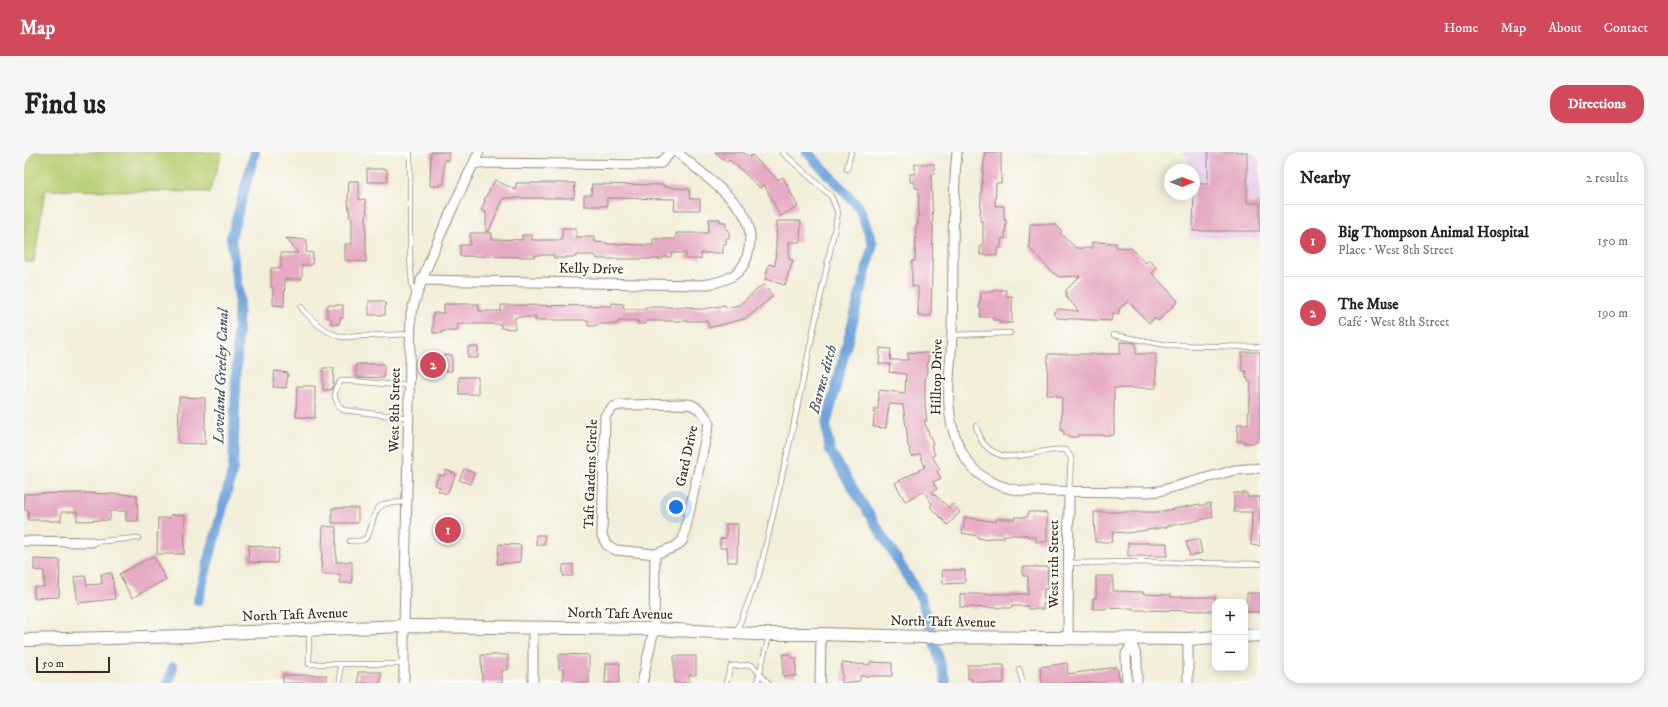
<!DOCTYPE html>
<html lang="en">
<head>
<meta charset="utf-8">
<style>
  :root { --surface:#fff; --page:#f6f6f6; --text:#222; --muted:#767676; --line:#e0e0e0; --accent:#d1495b }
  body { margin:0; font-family:"IM FELL DW Pica",serif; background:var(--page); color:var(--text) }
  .controls { position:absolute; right:12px; bottom:12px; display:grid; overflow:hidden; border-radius:8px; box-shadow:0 2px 10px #0003 }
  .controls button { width:36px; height:36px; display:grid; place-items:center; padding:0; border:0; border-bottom:1px solid var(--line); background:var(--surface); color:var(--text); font:20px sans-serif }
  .compass { position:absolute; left:1140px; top:12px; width:36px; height:36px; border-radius:50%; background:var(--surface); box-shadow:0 2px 10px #0003; rotate:90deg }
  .scale { position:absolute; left:12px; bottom:10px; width:74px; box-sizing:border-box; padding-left:4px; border:2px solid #3b2a1e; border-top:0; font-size:11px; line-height:14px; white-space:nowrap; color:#3b2a1e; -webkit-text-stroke:3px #fdfcf7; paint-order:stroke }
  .you { position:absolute; left:652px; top:355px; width:14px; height:14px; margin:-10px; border:3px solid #fff; border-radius:50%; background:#1a73e8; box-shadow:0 0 0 6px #1a73e833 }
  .badge { display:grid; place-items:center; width:26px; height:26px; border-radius:50%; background:var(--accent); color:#fff; font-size:13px; font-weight:700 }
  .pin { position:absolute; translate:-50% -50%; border:2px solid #fff; box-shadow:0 1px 4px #0006 }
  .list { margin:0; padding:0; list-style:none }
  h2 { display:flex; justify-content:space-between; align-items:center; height:52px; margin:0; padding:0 16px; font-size:17px }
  h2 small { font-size:13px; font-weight:400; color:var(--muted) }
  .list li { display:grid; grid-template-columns:26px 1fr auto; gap:12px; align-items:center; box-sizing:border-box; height:72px; padding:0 16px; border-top:1px solid var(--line) }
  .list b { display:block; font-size:15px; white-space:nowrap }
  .list p { margin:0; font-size:13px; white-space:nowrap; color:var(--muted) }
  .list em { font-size:13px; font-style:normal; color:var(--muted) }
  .map { position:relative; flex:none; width:1236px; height:531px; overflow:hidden; border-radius:16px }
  header { display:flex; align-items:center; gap:24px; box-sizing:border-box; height:56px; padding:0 20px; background:var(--accent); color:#fff }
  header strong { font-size:19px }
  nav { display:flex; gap:22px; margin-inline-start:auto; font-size:14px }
  .intro { display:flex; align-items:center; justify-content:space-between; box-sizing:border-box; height:96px; padding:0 24px }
  h1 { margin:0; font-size:28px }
  .button { padding:10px 18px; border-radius:16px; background:var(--accent); color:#fff; font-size:14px; font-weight:700 }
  main { display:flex; gap:24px; padding:0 24px }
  aside { flex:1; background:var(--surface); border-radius:16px; box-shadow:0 2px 10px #0003 }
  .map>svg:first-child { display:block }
  .built { fill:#ead1ec }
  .green { fill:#b7ce73; stroke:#797c48 }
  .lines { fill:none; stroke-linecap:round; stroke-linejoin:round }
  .canal { stroke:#6da2da; stroke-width:10 }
  .building { fill:#e6aac4 }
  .lane-casing { stroke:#968c7c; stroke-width:6 }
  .street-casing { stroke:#968c7c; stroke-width:11 }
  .secondary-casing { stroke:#968c7c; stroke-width:14 }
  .lane { stroke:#fff; stroke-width:4.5 }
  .street { stroke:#fff; stroke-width:9 }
  .secondary { stroke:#fff; stroke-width:12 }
  .labels { text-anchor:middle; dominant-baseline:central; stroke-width:4; stroke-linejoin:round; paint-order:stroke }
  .street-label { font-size:14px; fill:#3b2a1e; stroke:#fdfcf7 }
  .water-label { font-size:15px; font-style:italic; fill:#4f5a69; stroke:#fdfcf7 }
</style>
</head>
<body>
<header>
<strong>Map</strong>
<nav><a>Home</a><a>Map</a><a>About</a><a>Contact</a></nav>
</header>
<div class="intro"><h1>Find us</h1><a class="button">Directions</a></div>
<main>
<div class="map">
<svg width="1236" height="531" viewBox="0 0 1236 531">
  <rect width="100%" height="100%" fill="#fdfcf7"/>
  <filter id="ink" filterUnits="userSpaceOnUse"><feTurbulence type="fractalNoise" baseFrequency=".025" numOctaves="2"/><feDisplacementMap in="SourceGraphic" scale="8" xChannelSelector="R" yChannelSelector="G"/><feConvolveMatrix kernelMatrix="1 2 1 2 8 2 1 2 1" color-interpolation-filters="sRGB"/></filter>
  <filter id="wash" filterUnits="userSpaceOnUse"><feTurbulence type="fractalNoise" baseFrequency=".012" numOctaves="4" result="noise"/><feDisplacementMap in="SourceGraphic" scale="16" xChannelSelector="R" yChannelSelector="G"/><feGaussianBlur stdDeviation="0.9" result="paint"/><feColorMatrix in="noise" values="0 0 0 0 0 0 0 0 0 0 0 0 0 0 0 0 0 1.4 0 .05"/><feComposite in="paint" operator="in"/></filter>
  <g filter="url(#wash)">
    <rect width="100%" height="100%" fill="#f2eed9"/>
    <path class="built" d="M1158,0H1236V86H1166V42H1170V18H1166L1164,5Z"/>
    <path class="green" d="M0,0H198L185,40L21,38L10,110H0Z"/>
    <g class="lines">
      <path class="canal" d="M783,0L835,55L849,92L802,273L806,299L898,448L922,531
        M174,449L209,317L215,145L207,86L231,0
        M144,531L149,515"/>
    </g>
    <g id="blocks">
      <path class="building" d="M407,0H425V8H420V32H416V34H406Z
        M691,0H719L725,5L728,3L754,28L759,25L774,55L756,64L740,32L736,36L714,15L705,8L703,10Z
        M961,0H977V31H972L971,54H980V68H982L981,87H977V96H973V103H956V93H959V69H956L957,44Z
        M1184,0H1223V51H1236V79H1169L1170,32H1184Z
        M891,12H910V22H907L909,74L907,164H894V135L888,134V109H891L892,73H894L895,36H891V30H886V22H891Z
        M343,17H363V30H343Z
        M471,28L492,38V31H551L550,46H480L464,81H468V87L498,88V83H508V88H538V76H552V85H571V90L583,91V92L629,93V87H652V81H684L685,67H696V70H702V78H705V86H702V92H699V101H677V107H662V101H647V105H639V107H573L571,103H552V105H542V106H530V103H511V105L436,104V93H446V81H462V60L457,58L461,49L460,48Z
        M325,29H335V48L341,47L343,63L342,64V110L321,108V92H328V65L326,66L324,49Z
        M568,32L640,33V35H648V36L665,37L666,47H676V58H650L651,47L583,46V54H560V43H567Z
        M753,69H777L776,90H765V107L769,108L761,133L741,127L745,112L751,114Z
        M1006,72H1031L1038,79L1036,81L1052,96H1068V90L1092,91V95L1107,96L1121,111L1125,108L1133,116L1128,121L1154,149L1134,169L1131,166L1125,171L1104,149L1095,157V162L1089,161L1087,169L1033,166L1029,161L1034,157L1055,159L1042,145V138L1056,124L1036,125L1029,121L1005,96Z
        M262,86L283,88L282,100L289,101L288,113H278V127H261L260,154L249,153V135H247V116H257V101H274Z
        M740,132L749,144L723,166L685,176L683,169H622V172H614V169H594V172H574V174H564V168H511V165H491V177L477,176V172H434L433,179H418V181H409V161H420V152H455V159H477V153L588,154V151L599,152L600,157H621V155H669V157H680L701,153L702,156L715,153Z
        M970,138H982V144H988V171H976V168H969V165H956L957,156H955L957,140H970Z
        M345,149H359L363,153L361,155V163H345Z
        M303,153H319V166H316L315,172H307V166H303Z
        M1096,190L1112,191V202H1132V236H1090V283H1054V285H1044V283H1040V279H1037L1038,245H1033V243H1023L1024,202H1096Z
        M444,195H454V206H444Z
        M856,196L867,197L866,208H884V200L905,201L901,230V253L903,269H900L909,292L907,293L911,303L908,304L916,317L913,319L917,326L909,330L913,337L908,340L925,356L929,352L936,360L924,373L906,355L908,352L900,339L881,349L871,331L901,315L896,302L888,305L883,290H884L879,253L865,252L862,276L849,275L851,257H854L855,238L881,241L882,222L865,220L866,212H855Z
        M1218,200H1236V289H1231V291H1220V289H1213L1214,272H1224L1225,249H1226L1227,230H1224V226H1222V219H1218Z
        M420,203H428V219H406V205H420Z
        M332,212H360V226L332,225Z
        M299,216H310L309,233L307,238H299Z
        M251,219L264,221L262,236L249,235Z
        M435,225H454V242H435Z
        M273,234H291V266L272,265Z
        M155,245L181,246V292L154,291Z
        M440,317L450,321L446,332L435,328Z
        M422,318L432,322L423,342L414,339L416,335L411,333L415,323L420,324Z
        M62,341L113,343L114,369H102V359H86V368L53,369V360H37V369H25V368H4V358H0V342Z
        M1210,341H1223V345H1236V394L1227,393L1228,360H1210Z
        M1186,351L1189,365L1167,370L1143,374V375L1103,381L1089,380L1088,390H1071L1070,360H1134L1176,352V354Z
        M308,356H334V371H308Z
        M1004,360H1016L1022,361L1023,363V390H1012V385H1004V383H980V386H965V388L954,386V384L938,381L941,365L972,370V367H991V365H1004Z
        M146,363H161L160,402H133L134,366H146Z
        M418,368L435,375L430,388L412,381Z
        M702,372H714L713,410H704L703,396H696V387L702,386Z
        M299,374L312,375V410H328V431H316V422H297Z
        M512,383H521L520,393H512Z
        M1175,387L1178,401L1166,404L1162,390Z
        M1104,391H1143V404H1104Z
        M475,392L497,393L496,410L473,412Z
        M225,393L255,397L253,411L224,410Z
        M129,404L142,427L108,446L95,422Z
        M10,407L36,408L35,445L10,446V435H20V419L10,418Z
        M549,412V424H539V413Z
        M999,415H1024L1023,437H1020L1019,457H1004V454H988V456H982L936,455V442H1004V424H999Z
        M918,418H941V431L919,432Z
        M88,421L91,447L54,451L50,425L61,424L63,433L78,432L77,422Z
        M1072,424H1089V439L1119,440V442L1147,443V445H1191V459L1109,458V456L1069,457V446H1072Z
        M1223,441H1236V460H1222Z
        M535,502L565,503V531H539V517H535Z
        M759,502H767V506H772V524H759Z
        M457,503H484V518H478V531H458Z
        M650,504H672V523H665V531H650Z
        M846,510L868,511V524H836V529L818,531V511L846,513Z
        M582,511H596L595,531H581Z
        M1043,511L1044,522L1093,515L1096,531H1018L1016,515Z
        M944,513H980V531H948V527H944Z
        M334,520H357V531H334Z
        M259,523H302V531H259Z"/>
    </g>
  </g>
  <g filter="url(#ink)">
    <use href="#blocks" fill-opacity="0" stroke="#968c7c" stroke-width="1"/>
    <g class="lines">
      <defs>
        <path id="lane" d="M386,0V106L388,132L391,143
          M823,17L827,0
          M277,155C288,169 300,180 317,185L386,182
          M928,183L986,181
          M1090,183L1143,193L1236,195
          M386,266L319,258C310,249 307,238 317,229C341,228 363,234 386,233
          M952,274C954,279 956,287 959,291C982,319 1014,294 1042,298L1047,306L1045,339
          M326,389C330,389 336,389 339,388C351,382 345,357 361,352C368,350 376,351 383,350
          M68,390L114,386
          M1044,411L1111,410L1236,412
          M285,479V512H380
          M712,481L735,423L767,285L814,61L807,44L758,0
          M316,512V531
          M995,517L999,531
          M702,531L707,514L728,513L744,531
          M733,531L745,484"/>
        <path id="street" d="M933,0C927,60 930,121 928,182C927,219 918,256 934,292C946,322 968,335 999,339L1124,340L1135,339L1211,318L1236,316
          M450,11L627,13L637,11L647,0
          M397,128L676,133C695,131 717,126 723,105C727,92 727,78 722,66C713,47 670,15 653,0
          M665,252C676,256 680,261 685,271L659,388L651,395L631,402L592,398L583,393L578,384L581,264L589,255L597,253Z
          M0,389L68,390
          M509,475V531
          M1044,485L1045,339
          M1108,486V492L1113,506V531
          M1164,487V531
          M380,531V474L387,161C404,105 430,53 455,0
          M618,531L630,477L631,402
          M796,531L797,482
          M1103,531L1102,502L1108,492"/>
        <path id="secondary" d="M1221,484L1236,483
          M0,488L165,484L196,481L380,474L630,477L730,482H797L897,485L1164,487L1191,485"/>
      </defs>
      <use href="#lane" class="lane-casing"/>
      <use href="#street" class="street-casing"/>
      <use href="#secondary" class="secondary-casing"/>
      <use href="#lane" class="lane"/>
      <use href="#street" class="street"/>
      <use href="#secondary" class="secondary"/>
    </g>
  </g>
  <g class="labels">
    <g class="street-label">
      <text transform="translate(567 117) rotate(1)">Kelly Drive</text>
      <text transform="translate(913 225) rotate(-89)">Hilltop Drive</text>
      <text transform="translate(371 258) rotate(-89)">West 8th Street</text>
      <text transform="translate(663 304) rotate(-78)">Gard Drive</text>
      <text transform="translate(567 322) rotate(-88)">Taft Gardens Circle</text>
      <text transform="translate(1030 412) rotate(-90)">West 11th Street</text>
      <text transform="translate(596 462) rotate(1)">North Taft Avenue</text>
      <text transform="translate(271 463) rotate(-2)">North Taft Avenue</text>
      <text transform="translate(919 470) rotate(1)">North Taft Avenue</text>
    </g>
    <g class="water-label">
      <text transform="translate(197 224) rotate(-88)">Loveland Greeley Canal</text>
      <text transform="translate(799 227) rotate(-75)">Barnes ditch</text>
    </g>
  </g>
</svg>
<div class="controls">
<button>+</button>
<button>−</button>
</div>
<svg class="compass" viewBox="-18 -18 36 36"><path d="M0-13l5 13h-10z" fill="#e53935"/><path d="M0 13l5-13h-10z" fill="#767676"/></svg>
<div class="scale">50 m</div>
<div class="you"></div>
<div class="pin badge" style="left:424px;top:378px">1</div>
<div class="pin badge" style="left:409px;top:213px">2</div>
</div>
<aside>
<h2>Nearby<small>2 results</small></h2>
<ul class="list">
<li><span class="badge">1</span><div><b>Big Thompson Animal Hospital</b><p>Place · West 8th Street</p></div><em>150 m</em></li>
<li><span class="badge">2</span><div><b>The Muse</b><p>Café · West 8th Street</p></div><em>190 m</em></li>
</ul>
</aside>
</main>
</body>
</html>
